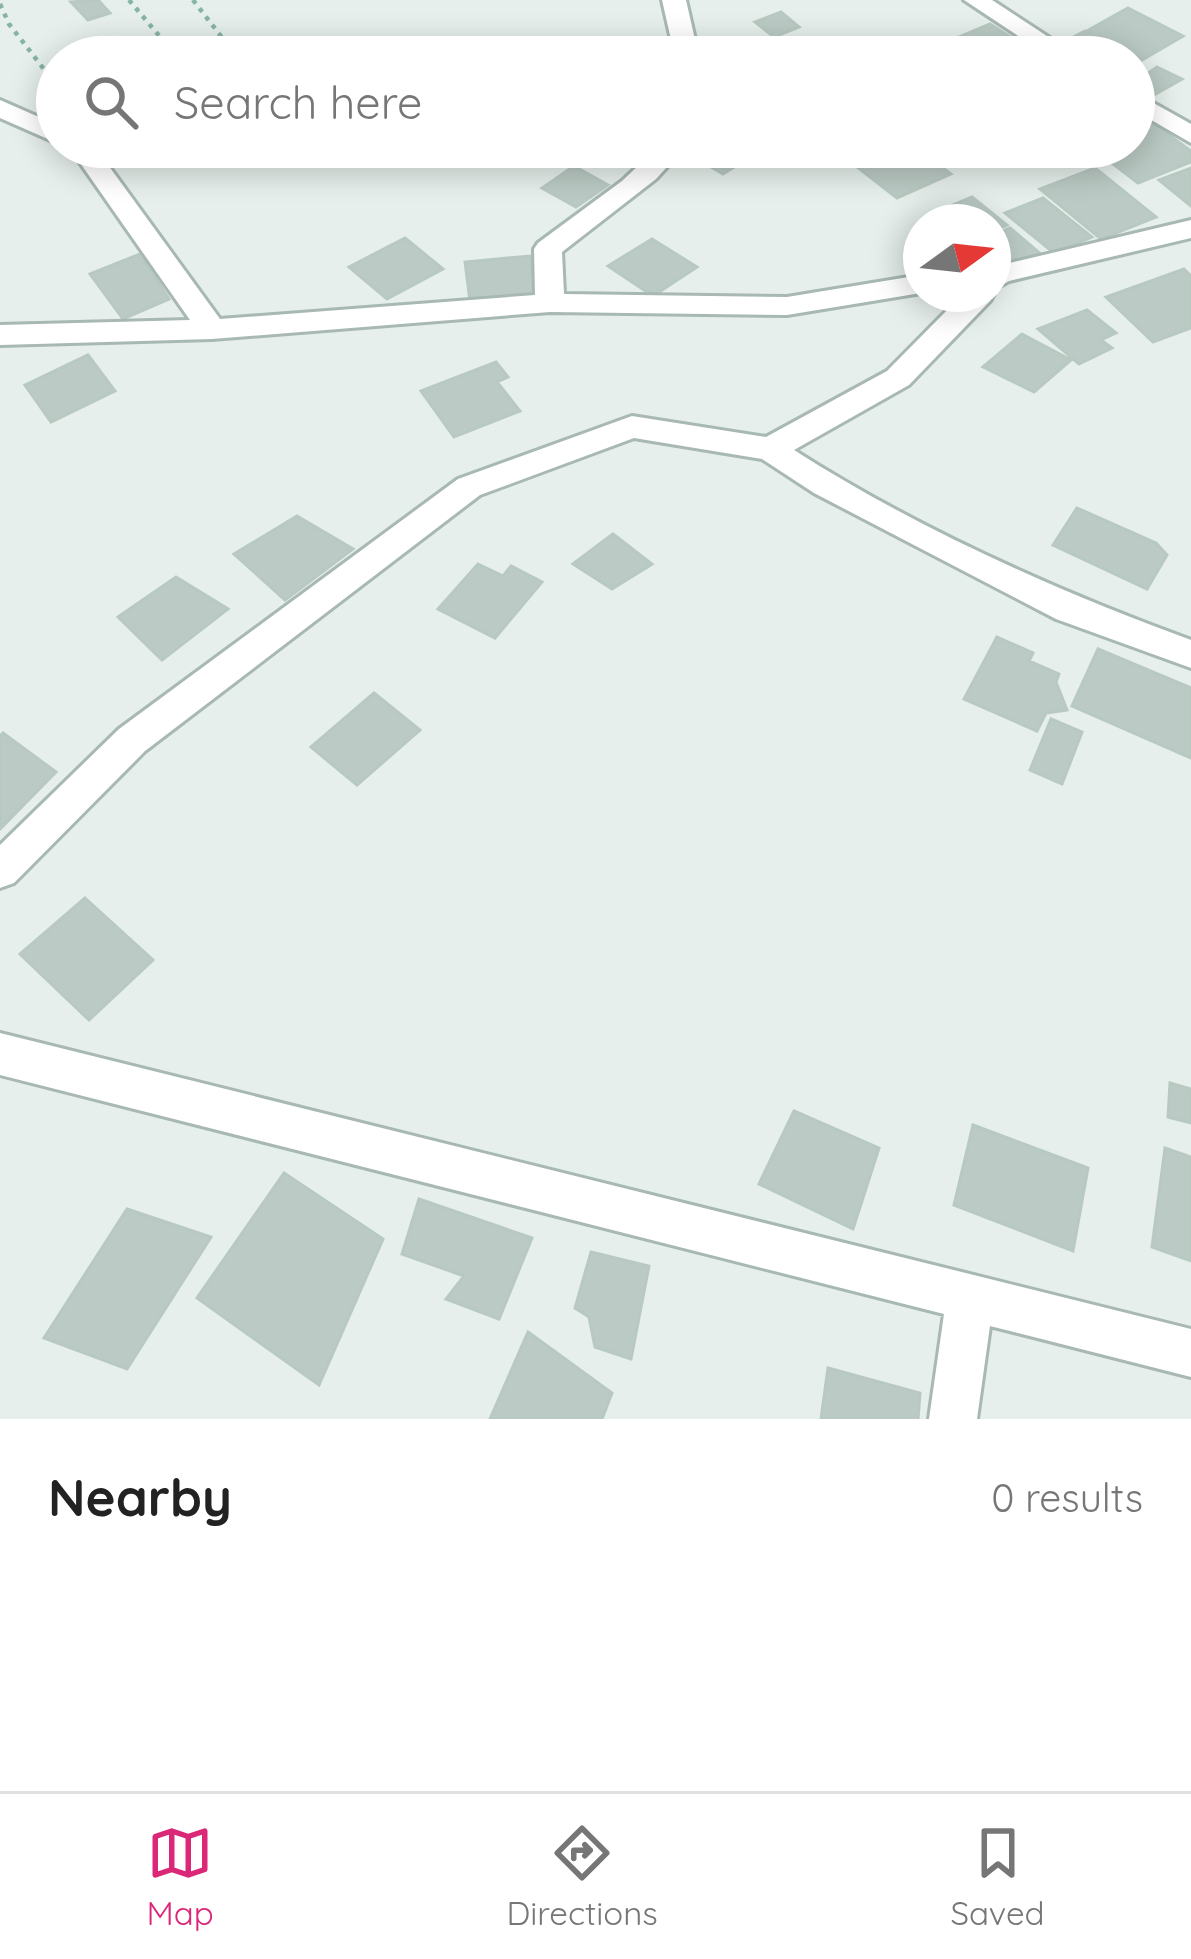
<!DOCTYPE html>
<html lang="en">
<head>
<meta charset="utf-8">
<style>
  :root { --surface:#fff; --page:#f6f6f6; --text:#222; --muted:#767676; --line:#e0e0e0; --accent:#db2777 }
  body { margin:0; font-family:Quicksand,sans-serif; background:var(--page); color:var(--text) }
  .compass { position:absolute; left:903px; top:204px; width:108px; height:108px; border-radius:50%; background:var(--surface); box-shadow:0 6px 30px #0003; rotate:75deg }
  .list { margin:0; padding:0; list-style:none }
  h2 { display:flex; justify-content:space-between; align-items:center; height:156px; margin:0; padding:0 48px; font-size:51px }
  h2 small { font-size:39px; font-weight:400; color:var(--muted) }
  .icon { flex:none; width:66px; height:66px; fill:none; stroke:currentColor; stroke-width:2; stroke-linecap:round; stroke-linejoin:round }
  .map { position:relative; flex:none; width:1191px; height:1419px; overflow:hidden }
  .search { position:absolute; background:var(--surface); box-shadow:0 6px 30px #0003; left:36px; right:36px; top:36px; height:132px; display:flex; align-items:center; gap:30px; box-sizing:border-box; padding:0 42px; border-radius:66px; color:var(--muted); font-size:45px }
  .sheet { height:372px; background:var(--surface) }
  nav { display:flex; justify-content:space-around; align-items:center; box-sizing:border-box; height:168px; border-top:3px solid var(--line); background:var(--surface); font-size:33px; color:var(--muted) }
  nav a { display:grid; justify-items:center; gap:6px }
  nav .on { color:var(--accent) }
  .map>svg:first-child { display:block }
  .building { fill:#bbcac4; stroke:#b8c9c2; stroke-width:3 }
  .lines { fill:none; stroke-linecap:round; stroke-linejoin:round }
  .street-casing { stroke:#a8b8b2; stroke-width:6 }
  .path { stroke:#86b3a5; stroke-width:4.5; stroke-dasharray:4.5 6; stroke-linecap:butt }
  .street { fill:#fff; fill-rule:evenodd }
</style>
</head>
<body>
<div class="map">
<svg width="1191" height="1419" viewBox="0 0 1191 1419">
  <rect width="100%" height="100%" fill="#e6efeb"/>
  <path class="building" d="M98,0L110,13L88,20L71,2Z
    M1128,8L1183,36L1142,60L1087,31Z
    M781,12L799,27L774,37L755,22Z
    M990,24L1037,54L990,57L959,37Z
    M1085,31L1131,57H1075L1056,46Z
    M1157,67L1182,79L1152,96L1134,88V83Z
    M1146,118L1191,151V162L1138,183L1091,147H1134V123Z
    M691,147H721L744,161L723,174L684,151Z
    M900,147H915L951,174L897,198L856,166Z
    M574,166L608,185L576,207L542,188Z
    M1095,168L1156,217L1101,239L1040,189Z
    M1191,168V206L1159,180Z
    M972,197L1007,225L993,231V222H949L936,212Z
    M1043,198L1092,237L1054,253L1005,213Z
    M1010,228L1043,256L1001,272L993,265V235Z
    M405,238L443,269L387,299L349,267Z
    M652,239L697,267L653,296L608,266Z
    M140,254L169,299L123,319L90,274Z
    M530,256L537,295L470,301L465,262Z
    M1184,269L1191,276V328L1153,342L1106,297Z
    M1087,310L1116,333L1101,340L1112,348L1079,364L1038,329Z
    M1022,334L1071,360L1034,392L983,367Z
    M88,355L115,391L51,422L25,385Z
    M496,362L508,377L497,382L520,411L454,437L421,391Z
    M1077,508L1156,543L1167,555L1147,589L1053,545Z
    M297,516L353,549L285,600L234,554Z
    M613,534L652,564L612,589L573,564Z
    M478,564L503,576L511,566L542,582L495,638L438,609Z
    M176,577L228,609L162,660L118,617Z
    M997,637L1033,653L1029,661L1059,674L1056,682L1067,710L1046,713L1037,731L964,699Z
    M1098,649L1191,688V758L1072,706Z
    M374,693L420,730L357,785L311,747Z
    M1051,719L1082,732L1062,784L1030,770Z
    M3,733L56,772L0,829V736Z
    M85,898L153,960L89,1020L20,954Z
    M1170,1083L1191,1089V1123L1168,1117Z
    M794,1111L879,1148L853,1229L759,1184Z
    M973,1125L1088,1168L1073,1251L954,1205Z
    M1165,1148L1191,1157V1261L1152,1247Z
    M284,1173L383,1239L319,1385L197,1298Z
    M419,1199L532,1238L499,1319L446,1299L464,1276L402,1254Z
    M127,1209L211,1237L127,1369L44,1338Z
    M591,1252L649,1266L631,1359L595,1347L589,1317L575,1308Z
    M528,1332L612,1393L602,1419H490Z
    M828,1368L920,1393L918,1419H821Z"/>
  <g class="lines">
    <defs>
      <path id="street" d="M662,0H686L699,57H675Z
        M964,0H992L1079,57H1050Z
        M1134,92L1191,124V143L1134,110Z
        M0,100L57,125V143L0,118Z
        M69,147H95L220,319L535,295L534,249L538,243L622,181L658,147H685L656,179L562,252L564,294L787,297L921,275V293L787,315L550,312L212,339L0,345V325L190,320Z
        M1191,220V238L1009,281L993,290V267Z
        M993,292L994,294L990,301L909,385L794,450C916,528 1055,590 1191,640V668L1056,619L814,493L762,459L634,438L480,495L145,751L14,883L0,888V845L119,729L458,479L632,416L766,437L887,371L963,294Z
        M0,1033L1191,1329V1377L990,1326L977,1419H929L944,1314L0,1075Z"/>
    </defs>
    <use href="#street" class="street-casing"/>
    <path class="path" d="M129,0L177,57
      M193,0L237,57
      M0,4L9,24L57,86"/>
    <use href="#street" class="street"/>
  </g>
</svg>
<svg class="compass" viewBox="-18 -18 36 36"><path d="M0-13l5 13h-10z" fill="#e53935"/><path d="M0 13l5-13h-10z" fill="#767676"/></svg>
<div class="search"><svg class="icon" aria-label="search" viewBox="0 0 24 24"><circle cx="10" cy="10" r="6"/><path d="M15 15l6 6"/></svg>Search here</div>
</div>
<section class="sheet">
<h2>Nearby<small>0 results</small></h2>
<ul class="list">
</ul>
</section>
<nav>
<a class="on"><svg class="icon" aria-label="map" viewBox="0 0 24 24"><path d="M3 6l6-2 6 2 6-2v14l-6 2-6-2-6 2zM9 4v14M15 6v14"/></svg>Map</a>
<a><svg class="icon" aria-label="directions" viewBox="0 0 24 24"><path d="M12 3l9 9-9 9-9-9zM9 14v-3h6M13 9l2 2-2 2"/></svg>Directions</a>
<a><svg class="icon" aria-label="saved" viewBox="0 0 24 24"><path d="M7 4h10v16l-5-4-5 4z"/></svg>Saved</a>
</nav>
</body>
</html>
